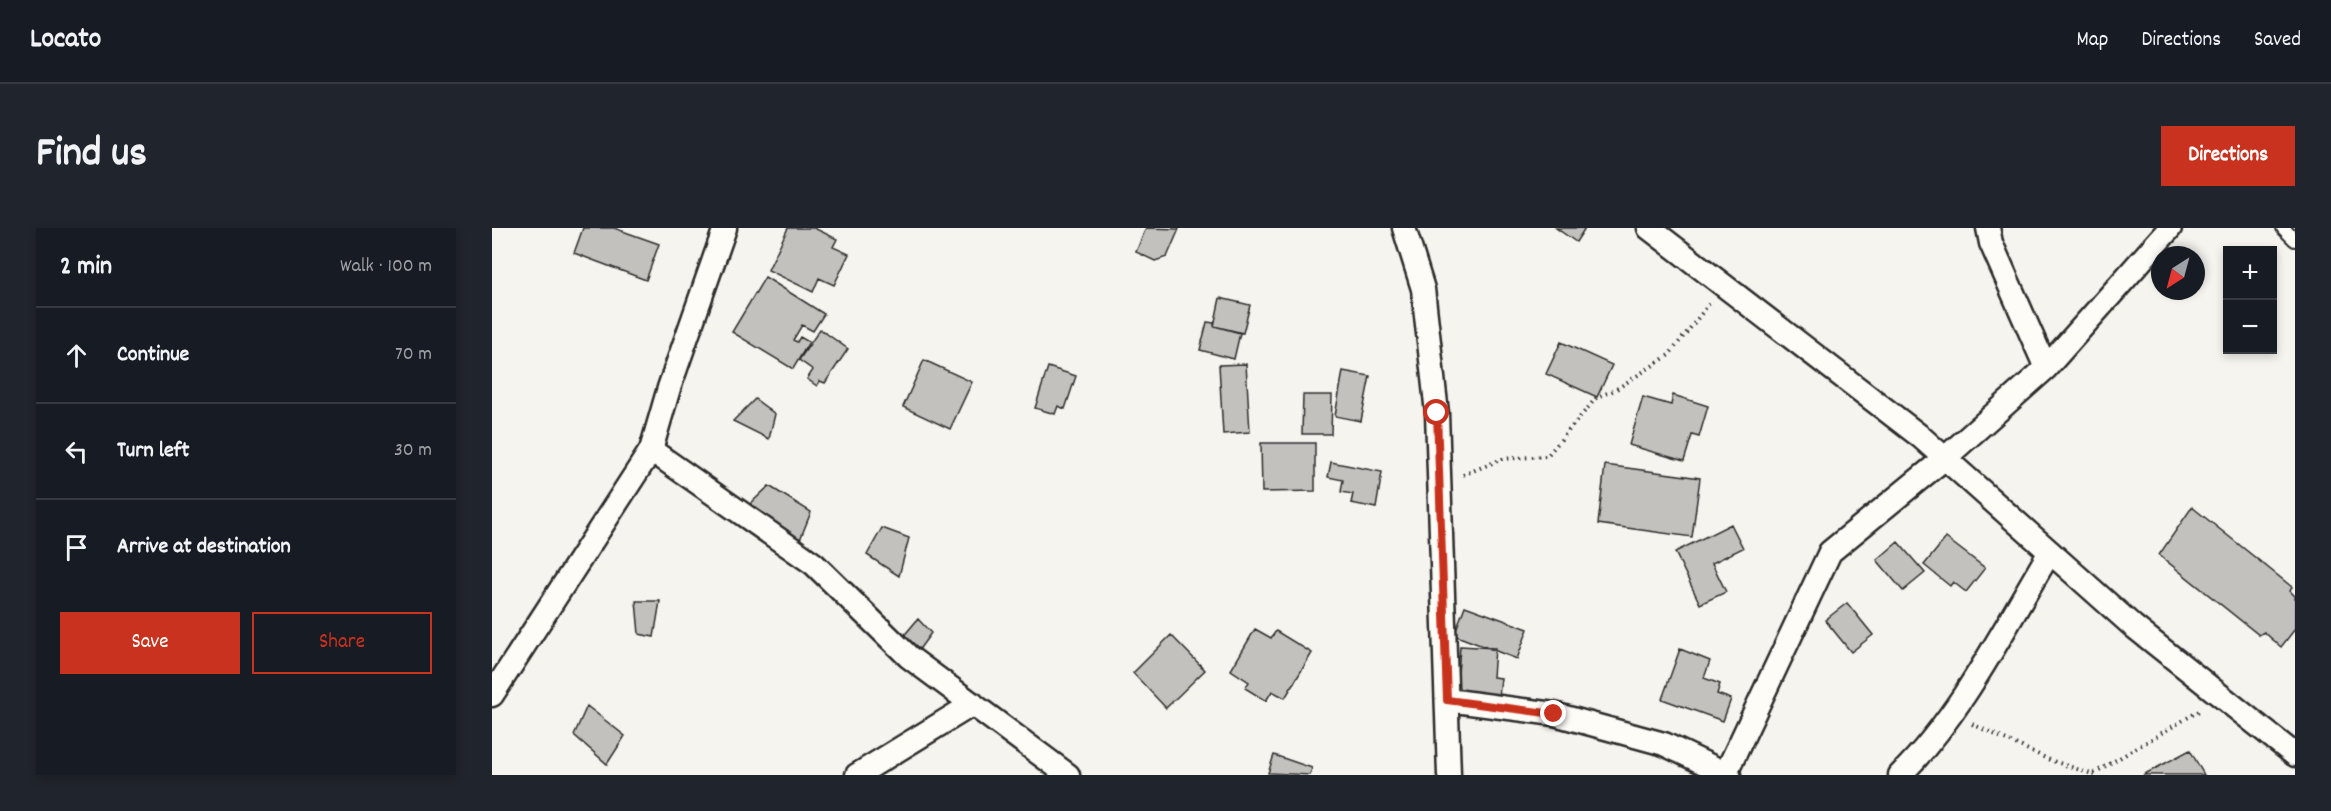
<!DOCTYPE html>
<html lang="en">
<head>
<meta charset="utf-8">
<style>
  :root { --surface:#171b24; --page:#20242c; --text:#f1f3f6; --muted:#9ea1a6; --line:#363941; --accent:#c8321e }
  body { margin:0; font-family:Dekko,sans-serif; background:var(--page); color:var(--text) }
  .controls { position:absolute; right:18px; top:18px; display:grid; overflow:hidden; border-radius:0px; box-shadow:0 3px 9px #0003 }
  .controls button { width:54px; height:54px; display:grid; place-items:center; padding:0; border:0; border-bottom:2px solid var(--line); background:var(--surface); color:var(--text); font:30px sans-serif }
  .compass { position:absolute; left:1659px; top:18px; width:54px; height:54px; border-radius:50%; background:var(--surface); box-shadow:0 3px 9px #0003; rotate:216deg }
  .stop { position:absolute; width:18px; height:18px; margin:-14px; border:4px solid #c8321e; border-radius:50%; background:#fff }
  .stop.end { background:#c8321e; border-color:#fff; box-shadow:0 2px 6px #0008 }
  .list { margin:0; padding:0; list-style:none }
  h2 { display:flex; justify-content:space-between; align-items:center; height:78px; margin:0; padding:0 24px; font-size:26px }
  h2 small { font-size:20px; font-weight:400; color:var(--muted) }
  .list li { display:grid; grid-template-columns:39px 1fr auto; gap:18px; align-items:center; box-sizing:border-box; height:96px; padding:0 24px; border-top:2px solid var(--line) }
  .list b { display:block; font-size:22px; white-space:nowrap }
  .list em { font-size:20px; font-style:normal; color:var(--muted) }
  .actions { display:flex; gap:12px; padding:18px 24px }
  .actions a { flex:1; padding:14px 0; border:2px solid var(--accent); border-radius:0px; text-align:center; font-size:21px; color:var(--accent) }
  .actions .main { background:var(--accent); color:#fff }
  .icon { flex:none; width:33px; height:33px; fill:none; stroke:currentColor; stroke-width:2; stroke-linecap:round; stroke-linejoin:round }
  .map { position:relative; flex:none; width:1803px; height:547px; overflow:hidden; border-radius:0px }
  header { display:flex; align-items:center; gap:36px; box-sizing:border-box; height:84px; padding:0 30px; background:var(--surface); border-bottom:2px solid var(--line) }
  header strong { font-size:28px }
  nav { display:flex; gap:33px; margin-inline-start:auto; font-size:21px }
  .intro { display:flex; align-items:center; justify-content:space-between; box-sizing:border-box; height:144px; padding:0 36px }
  h1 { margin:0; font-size:42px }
  .button { padding:15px 27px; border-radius:0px; background:var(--accent); color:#fff; font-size:21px; font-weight:700 }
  main { display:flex; gap:36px; padding:0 36px }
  aside { flex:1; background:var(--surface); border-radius:0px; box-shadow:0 3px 9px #0003 }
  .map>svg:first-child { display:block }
  .building { fill:#c2c1be; stroke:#2b2b2b; stroke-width:1.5 }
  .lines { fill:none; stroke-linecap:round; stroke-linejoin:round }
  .service-casing { stroke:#2b2b2b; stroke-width:16 }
  .minor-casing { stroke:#2b2b2b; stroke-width:27 }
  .path { stroke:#2b2b2b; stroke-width:4; stroke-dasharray:1.5 4.5; stroke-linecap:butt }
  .service { stroke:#fdfcf7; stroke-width:12 }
  .minor { stroke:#fdfcf7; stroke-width:22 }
  .route { stroke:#c8321e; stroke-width:8 }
</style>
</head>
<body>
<header>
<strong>Locato</strong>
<nav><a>Map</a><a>Directions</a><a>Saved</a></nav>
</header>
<div class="intro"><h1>Find us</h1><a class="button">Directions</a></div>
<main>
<aside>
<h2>2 min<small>Walk · 100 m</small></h2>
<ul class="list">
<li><svg class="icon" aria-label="ahead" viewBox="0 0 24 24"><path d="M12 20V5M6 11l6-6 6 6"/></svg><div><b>Continue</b></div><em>70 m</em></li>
<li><svg class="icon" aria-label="left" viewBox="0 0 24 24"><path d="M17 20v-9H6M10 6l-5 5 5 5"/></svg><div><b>Turn left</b></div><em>30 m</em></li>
<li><svg class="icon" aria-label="arrive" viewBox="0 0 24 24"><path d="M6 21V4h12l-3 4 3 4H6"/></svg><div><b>Arrive at destination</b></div></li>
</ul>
<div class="actions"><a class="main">Save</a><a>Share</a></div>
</aside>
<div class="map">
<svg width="1803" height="547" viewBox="0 0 1803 547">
  <rect width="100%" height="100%" fill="#f5f4ef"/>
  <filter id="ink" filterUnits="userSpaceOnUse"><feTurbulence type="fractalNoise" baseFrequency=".0167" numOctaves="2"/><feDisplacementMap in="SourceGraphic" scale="12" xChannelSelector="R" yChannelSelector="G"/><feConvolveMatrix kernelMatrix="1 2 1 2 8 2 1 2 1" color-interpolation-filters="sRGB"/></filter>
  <g filter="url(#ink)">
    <path class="building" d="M91,0H122L167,16L154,52L82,25Z
      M296,0H322L345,11L341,19L357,26L342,57L327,50L321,64L276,42Z
      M654,0L687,1L675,29L663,33L644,24Z
      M1064,0H1093L1084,14Z
      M273,49L332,86L321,103L310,97L301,112L305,114L308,109L317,114L301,141L240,104Z
      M728,70L758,77L751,105L722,98Z
      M715,94L722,95V98L748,105L742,131L708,122Z
      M328,101L356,121L333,155L328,153L325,158L315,151L321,142L307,132Z
      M1069,114L1120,137L1105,169L1054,146Z
      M432,132L480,154L458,201L411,179Z
      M754,136L758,204L731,206L727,137Z
      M556,139L584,148L573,181L566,178L563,186L543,180Z
      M851,143L878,148L869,193L843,188Z
      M811,167H840L839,206H810Z
      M1181,167L1216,178L1207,209L1200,207L1192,233L1137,217L1151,169L1179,177Z
      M263,171L283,186L277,211L241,193Z
      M769,215H823V263L770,264Z
      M839,234L890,244L884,280L859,275L861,266L849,264L851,252L836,249Z
      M1113,237L1208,250L1200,309L1106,296Z
      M277,258L319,284L307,314L256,278Z
      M1700,279L1800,359L1798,363L1803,368V401L1789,419L1772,404L1767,407L1667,327Z
      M1239,296L1251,320L1220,335L1234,364L1208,376L1183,324Z
      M390,300L417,310L407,348L375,327Z
      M1454,310L1493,340L1474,364L1461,354L1458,358L1432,337Z
      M1406,314L1433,345L1411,363L1385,332Z
      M144,373H168L162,409L147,406Z
      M1355,375L1381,407L1359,424L1333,392Z
      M973,378L1036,401L1025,431L962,407Z
      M426,391L439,405L415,438L399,423Z
      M763,401L779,410L784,403L820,425L793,470L780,463L774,473L753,460L757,454L739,442Z
      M679,407L713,442L674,480L641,445Z
      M968,418L1003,420L1001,449L1009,450L1007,469L982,468L983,464L965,462Z
      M1188,421L1218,433L1212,450L1228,456L1225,466L1239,471L1231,493L1170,471Z
      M95,478L133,508L115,536L82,507Z
      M1698,522L1712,547H1651Z
      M782,527L820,540L818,547L776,545Z"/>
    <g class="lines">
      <defs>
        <path id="service" d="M1791,0L1803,12"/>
        <path id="minor" d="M912,0L931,61L945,185L957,547
          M1157,0L1429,209L1641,398L1803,527
          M1496,0L1499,15L1554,140
          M159,222L322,336L417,429L576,547
          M0,467L159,222L177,160L233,0
          M955,472L1062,486L1172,516L1237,547
          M1234,545L1338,324L1453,230L1554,140L1678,0
          M365,547L481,476
          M1408,547C1470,486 1513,398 1558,324"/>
      </defs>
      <use href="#service" class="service-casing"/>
      <use href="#minor" class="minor-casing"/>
      <path class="path" d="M971,247L1010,231L1055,228L1105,169L1123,162L1177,127L1217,76
        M1480,496L1558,532L1603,547
        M1602,545L1707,483"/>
      <use href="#service" class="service"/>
      <use href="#minor" class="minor"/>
    </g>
  </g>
  <g class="lines" filter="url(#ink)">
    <path class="route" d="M945,185L955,472L1062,486"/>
  </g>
</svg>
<div class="controls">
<button>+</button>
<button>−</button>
</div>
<svg class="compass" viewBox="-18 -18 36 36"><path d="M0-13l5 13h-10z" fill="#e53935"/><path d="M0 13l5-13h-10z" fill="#9ea1a6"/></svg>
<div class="stop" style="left:945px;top:185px"></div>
<div class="stop end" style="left:1062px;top:486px"></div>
</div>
</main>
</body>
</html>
